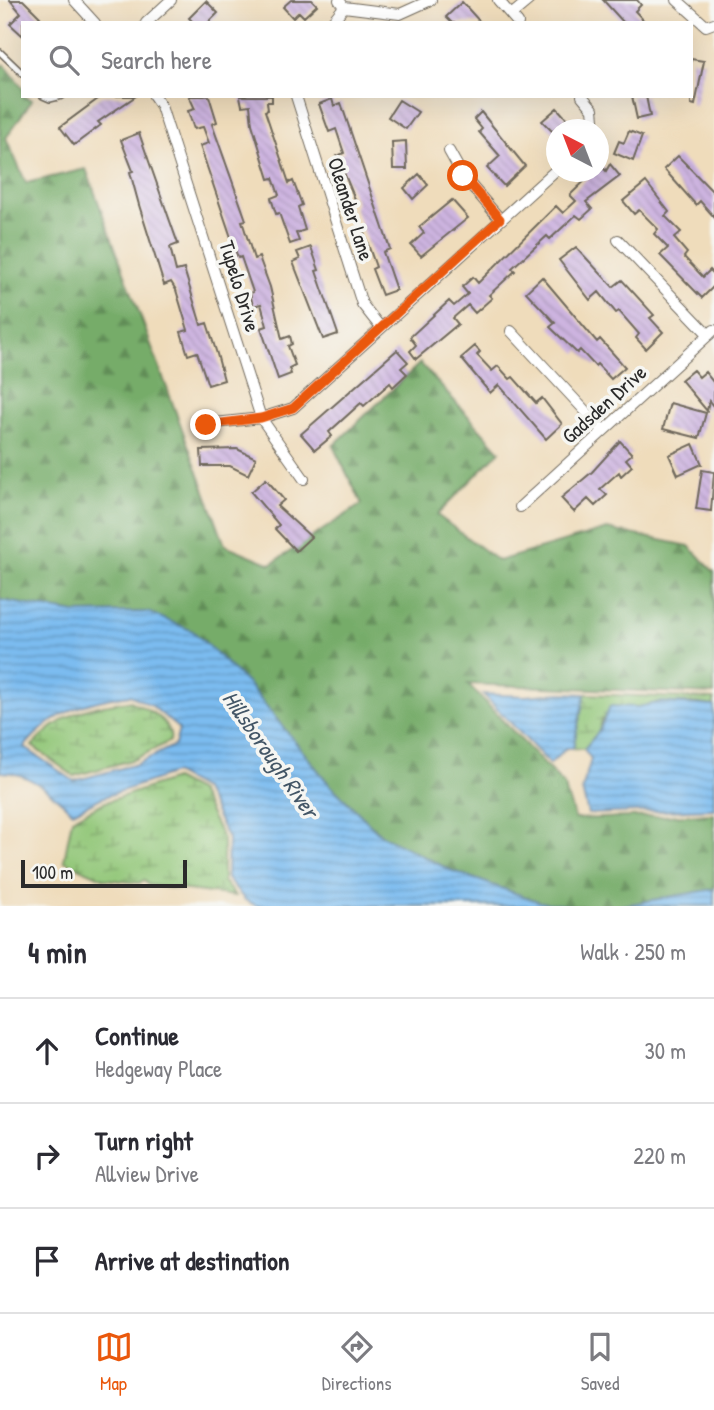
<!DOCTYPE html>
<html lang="en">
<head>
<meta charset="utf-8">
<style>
  :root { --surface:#fff; --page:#f2f2f3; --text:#2b2b33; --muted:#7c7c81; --line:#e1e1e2; --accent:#ea580c }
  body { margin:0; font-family:"Patrick Hand",sans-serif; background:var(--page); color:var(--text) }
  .compass { position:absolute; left:546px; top:119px; width:63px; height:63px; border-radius:50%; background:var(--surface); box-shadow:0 7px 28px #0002; rotate:318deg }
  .scale { position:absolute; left:21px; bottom:18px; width:166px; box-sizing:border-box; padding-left:7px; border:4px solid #2b2b2b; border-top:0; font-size:19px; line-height:24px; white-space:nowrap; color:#2b2b2b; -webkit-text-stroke:5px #f6f6f2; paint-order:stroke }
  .stop { position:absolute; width:21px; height:21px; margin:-16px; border:5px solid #ea580c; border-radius:50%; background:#fff }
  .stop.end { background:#ea580c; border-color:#fff; box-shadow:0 2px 7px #0008 }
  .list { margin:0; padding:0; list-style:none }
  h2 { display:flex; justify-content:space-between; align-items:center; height:91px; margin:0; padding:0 28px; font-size:30px }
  h2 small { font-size:23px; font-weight:400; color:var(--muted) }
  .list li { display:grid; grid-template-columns:46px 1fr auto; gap:21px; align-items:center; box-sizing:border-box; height:105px; padding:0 28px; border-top:2px solid var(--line) }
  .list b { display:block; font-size:26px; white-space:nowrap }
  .list p { margin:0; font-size:23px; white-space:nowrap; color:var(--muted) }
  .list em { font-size:23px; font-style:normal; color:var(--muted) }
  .icon { flex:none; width:38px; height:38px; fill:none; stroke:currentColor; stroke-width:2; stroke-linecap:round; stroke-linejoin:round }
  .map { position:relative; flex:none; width:714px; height:906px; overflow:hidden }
  .search { position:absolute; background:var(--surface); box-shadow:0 7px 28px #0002; left:21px; right:21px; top:21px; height:77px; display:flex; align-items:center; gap:18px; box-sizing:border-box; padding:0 24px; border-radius:0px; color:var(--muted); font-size:26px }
  .sheet { height:406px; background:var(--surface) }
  nav { display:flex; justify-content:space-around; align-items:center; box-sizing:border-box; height:98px; border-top:2px solid var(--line); background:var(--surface); font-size:19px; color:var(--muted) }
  nav a { display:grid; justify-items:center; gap:4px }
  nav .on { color:var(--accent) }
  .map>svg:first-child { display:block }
  .forest { fill:url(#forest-firs); stroke:#506c4a; stroke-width:2 }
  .wetland { fill:url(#wetland-marsh); stroke:#5f7952; stroke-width:2 }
  .water { fill:url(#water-rules); stroke:#53748e; stroke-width:2; fill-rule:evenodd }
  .building { fill:url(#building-back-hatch) }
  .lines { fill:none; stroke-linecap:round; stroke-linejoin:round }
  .service-casing { stroke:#70695d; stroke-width:8 }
  .minor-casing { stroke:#70695d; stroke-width:12 }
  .service { stroke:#fff; stroke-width:5 }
  .minor { stroke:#fff; stroke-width:10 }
  .route { stroke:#ea580c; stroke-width:9 }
  .labels { text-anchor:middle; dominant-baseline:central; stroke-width:7; stroke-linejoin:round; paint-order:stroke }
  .street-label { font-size:21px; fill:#2b2b2b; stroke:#f6f6f2 }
  .water-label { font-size:23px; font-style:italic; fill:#435666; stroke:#f6f6f2 }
</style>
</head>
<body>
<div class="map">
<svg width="714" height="906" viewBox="0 0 714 906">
  <defs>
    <pattern id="forest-firs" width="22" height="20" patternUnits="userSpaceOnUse" patternTransform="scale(1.75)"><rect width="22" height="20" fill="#76ac69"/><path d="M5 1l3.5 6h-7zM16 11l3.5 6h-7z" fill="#618c57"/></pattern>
    <pattern id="wetland-marsh" width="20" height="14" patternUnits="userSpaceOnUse" patternTransform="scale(1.75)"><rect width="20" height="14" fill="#93c779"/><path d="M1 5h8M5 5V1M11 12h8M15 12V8" fill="none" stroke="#78a263"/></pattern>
    <pattern id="water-rules" width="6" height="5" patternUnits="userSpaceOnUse" patternTransform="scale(1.75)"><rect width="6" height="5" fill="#7bbcf0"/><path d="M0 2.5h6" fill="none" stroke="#6599c3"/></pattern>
    <pattern id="building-back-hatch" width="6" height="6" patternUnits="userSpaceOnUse" patternTransform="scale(1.75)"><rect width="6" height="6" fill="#cdb4e0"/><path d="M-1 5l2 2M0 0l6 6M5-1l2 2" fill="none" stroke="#b09bc0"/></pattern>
  </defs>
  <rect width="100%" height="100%" fill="#f6f6f2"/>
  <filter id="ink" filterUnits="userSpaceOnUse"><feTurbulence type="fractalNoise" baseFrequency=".0143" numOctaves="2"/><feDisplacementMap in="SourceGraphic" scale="14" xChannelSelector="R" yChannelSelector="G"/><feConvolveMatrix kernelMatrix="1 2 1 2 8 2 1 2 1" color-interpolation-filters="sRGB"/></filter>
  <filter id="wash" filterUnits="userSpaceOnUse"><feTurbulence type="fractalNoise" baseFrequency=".00686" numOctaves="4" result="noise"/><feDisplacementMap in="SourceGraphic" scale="28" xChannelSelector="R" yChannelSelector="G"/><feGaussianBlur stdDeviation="1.57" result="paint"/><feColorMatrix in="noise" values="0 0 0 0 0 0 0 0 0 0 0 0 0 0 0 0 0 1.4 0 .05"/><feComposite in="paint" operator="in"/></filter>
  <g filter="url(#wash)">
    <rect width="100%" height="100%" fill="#efdcbb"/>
    <path class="forest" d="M4,64L23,88V96L32,100L6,138L26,183L86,169L225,545L271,564L362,504L333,446L420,363L500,451L437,515L498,561L607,529L689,546L714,572V694L468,684L564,785L575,819L714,814V889L620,906H571L540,902L450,870L381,835L329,784L249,685L148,612L75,613L0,600V68Z"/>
    <path class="wetland" d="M585,694L714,699V706C674,698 640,706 602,719L599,731L584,749L573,748Z
      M130,701C145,708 174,721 170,741L135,759L74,776L32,746C61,714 87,706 130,701Z
      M174,779L199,792L208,809L223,839V881L235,896L148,885L144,880L139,883L105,879L64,861L72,819L103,803Z"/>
    <path class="water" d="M0,600L75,613L148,612L193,631L249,685L329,784L381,835L450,870L540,902L571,906H257L245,900L227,879L228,839L213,807L203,789L174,773L101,798L73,812C53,794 28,771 0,772ZM130,695L151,705L179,729L175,745L137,764L74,781L24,747C53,712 86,701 130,695Z
      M561,693L585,694L573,748H566L550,764L483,694L525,696Z
      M661,702L714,706V809L588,814L582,790L591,759L584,749L599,731L610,706L638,707Z
      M714,889V906H620Z"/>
    <g id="blocks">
      <path class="building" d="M10,0H23L40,17L34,23H23V36L10,24L21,13Z
        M291,0H312L317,5L304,17L299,12L293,18L283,7Z
        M603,0H637L641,5L635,11L646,23H624Z
        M206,1L218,13L208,23H194L189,18Z
        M462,2L481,23H452L446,17Z
        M691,59L704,61L695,105L691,104Z
        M102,96H136L98,122L101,125L74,145L60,127Z
        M189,96H209L217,122L212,124L246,220L242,221L254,259L259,257L270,287L282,339L290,336L292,344L288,346L295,365L289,368L291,374L278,379L261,328L267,326L261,304L253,306L250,293L253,292L241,257L238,258L200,146L209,143L203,127L194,129L188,111L195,109Z
        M240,96H272V102H267L268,110L265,111L289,183L293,181L302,205L298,207L305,230L296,233L299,241L290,244L279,213L276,214L271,198L279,195L273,178L269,179L252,124L250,105L242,106Z
        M632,96H646L650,116L637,119Z
        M332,99L334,106L341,103L390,249L383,252L396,290L382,295L372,269L376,267L354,205L357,204L337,156L344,153L336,129L329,132L319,104Z
        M399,100L418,112L406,129L388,117Z
        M557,108L567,119L553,132L542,121Z
        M481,112L525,166L504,186L487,168L500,156L479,132L482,129L474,119Z
        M629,131L642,136L633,161L614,153L619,141L624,143Z
        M139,133L178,244L170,247L176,271L184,269L201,325L207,323L217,354L224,380L208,385L197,352L188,355L181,332L188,330L176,290L171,282L164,285L139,205L130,172L133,171L121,140Z
        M406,141L407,169H393L392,142Z
        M678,156L714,193V217L700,201L696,205L664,169Z
        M598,162L606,171L610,164L620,176L586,202L592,209L581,219L576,215L550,239L547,236L512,268L515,271L489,295L492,298L475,313L468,305L453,318L458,324L416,359L410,351L416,345L410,337L449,301L454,306L468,294L462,287L473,277L478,283L556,206L563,213L576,201L570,195L594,172H598Z
        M419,174L428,185L413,199L404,188Z
        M646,182L669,212L665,216L681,232L674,238L687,253L684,257L703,277L710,270L714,274V286L702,298L660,255L668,248L654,234L658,229L639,210L634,214L623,201Z
        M452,200L468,218L421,256L411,245L424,233L419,227Z
        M311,247L319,270L316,271L338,334L323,339L293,262L300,259L297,252Z
        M576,247L613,287L622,280L654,315L650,318L663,332L646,349L636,338L639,334L619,311L616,313L599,292L590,300L559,260Z
        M542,277L597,342L600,339L625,367L611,379L597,364L595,366L580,350L577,353L550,327L555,323L526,292Z
        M475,346L480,352L477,355L492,371L498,366L510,379L513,377L536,403L542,398L562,424L546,439L499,385L490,393L461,358Z
        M397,350L408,362L401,368L407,374L393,387L390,383L364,406L361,403L329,432L332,436L315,450L301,434Z
        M693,370L699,377L705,372L714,383V407L709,401L707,411L681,380Z
        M670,403L706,413L699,438L663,429Z
        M620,441L632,454L626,459L632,466L621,476L619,472L600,489L607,495L595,506L588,499L574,512L561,498L592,472Z
        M693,444L702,464L678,475L669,455Z
        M237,449L256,458L248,475L230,466H202L201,450Z
        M702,470L714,472L711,511L696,509Z
        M266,479L284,500L277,506L311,537L296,551L275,529L279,525L251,492Z"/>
    </g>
  </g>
  <g filter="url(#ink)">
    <use href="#blocks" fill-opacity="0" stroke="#70695d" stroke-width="2"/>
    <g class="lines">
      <defs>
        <path id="service" d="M0,52L23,74
          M43,96L50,99L62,96"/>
        <path id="minor" d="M74,0L95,23
          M339,0L344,7L400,14L431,0
          M498,0L518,23
          M677,0L706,26L714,23
          M511,15L529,0
          M146,23L171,0
          M331,23L344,7
          M154,96L161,106L261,418L304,479
          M296,96L362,304L381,328
          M582,96L593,109L595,130
          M449,151L463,176L500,219
          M618,240L709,335
          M511,331L603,430
          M206,424L261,418L293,408L556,170
          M520,507L714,330"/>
      </defs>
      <use href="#service" class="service-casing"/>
      <use href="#minor" class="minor-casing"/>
      <use href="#service" class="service"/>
      <use href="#minor" class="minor"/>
    </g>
  </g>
  <g class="lines" filter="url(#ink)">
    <path class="route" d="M206,425L261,418L293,408L500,219L463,176"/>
  </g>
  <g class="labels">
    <g class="street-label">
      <text transform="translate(351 209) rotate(72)">Oleander Lane</text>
      <text transform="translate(240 286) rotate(73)">Tupelo Drive</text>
      <text transform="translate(604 404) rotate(-42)">Gadsden Drive</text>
    </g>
    <g class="water-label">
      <text transform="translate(271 754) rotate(55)">Hillsborough River</text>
    </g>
  </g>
</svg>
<svg class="compass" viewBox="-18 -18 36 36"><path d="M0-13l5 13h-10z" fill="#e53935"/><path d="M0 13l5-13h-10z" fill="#7c7c81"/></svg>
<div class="scale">100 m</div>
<div class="stop" style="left:463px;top:176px"></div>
<div class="stop end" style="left:206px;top:425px"></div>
<div class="search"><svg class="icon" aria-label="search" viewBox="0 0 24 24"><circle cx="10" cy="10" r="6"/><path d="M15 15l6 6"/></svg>Search here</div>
</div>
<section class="sheet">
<h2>4 min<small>Walk · 250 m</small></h2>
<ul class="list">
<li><svg class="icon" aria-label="ahead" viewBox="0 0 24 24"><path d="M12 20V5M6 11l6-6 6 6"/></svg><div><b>Continue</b><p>Hedgeway Place</p></div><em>30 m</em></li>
<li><svg class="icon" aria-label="right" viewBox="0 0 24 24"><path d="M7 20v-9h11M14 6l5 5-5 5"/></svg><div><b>Turn right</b><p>Allview Drive</p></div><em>220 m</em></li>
<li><svg class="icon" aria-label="arrive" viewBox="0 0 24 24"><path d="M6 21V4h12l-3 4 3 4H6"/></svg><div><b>Arrive at destination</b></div></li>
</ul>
</section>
<nav>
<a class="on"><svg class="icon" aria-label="map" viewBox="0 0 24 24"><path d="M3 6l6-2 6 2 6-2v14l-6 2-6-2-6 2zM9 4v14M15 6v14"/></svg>Map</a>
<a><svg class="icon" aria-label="directions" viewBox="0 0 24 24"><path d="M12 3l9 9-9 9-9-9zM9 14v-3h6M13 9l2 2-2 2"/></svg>Directions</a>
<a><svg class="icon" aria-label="saved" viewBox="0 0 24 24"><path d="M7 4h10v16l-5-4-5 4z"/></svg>Saved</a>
</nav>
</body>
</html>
